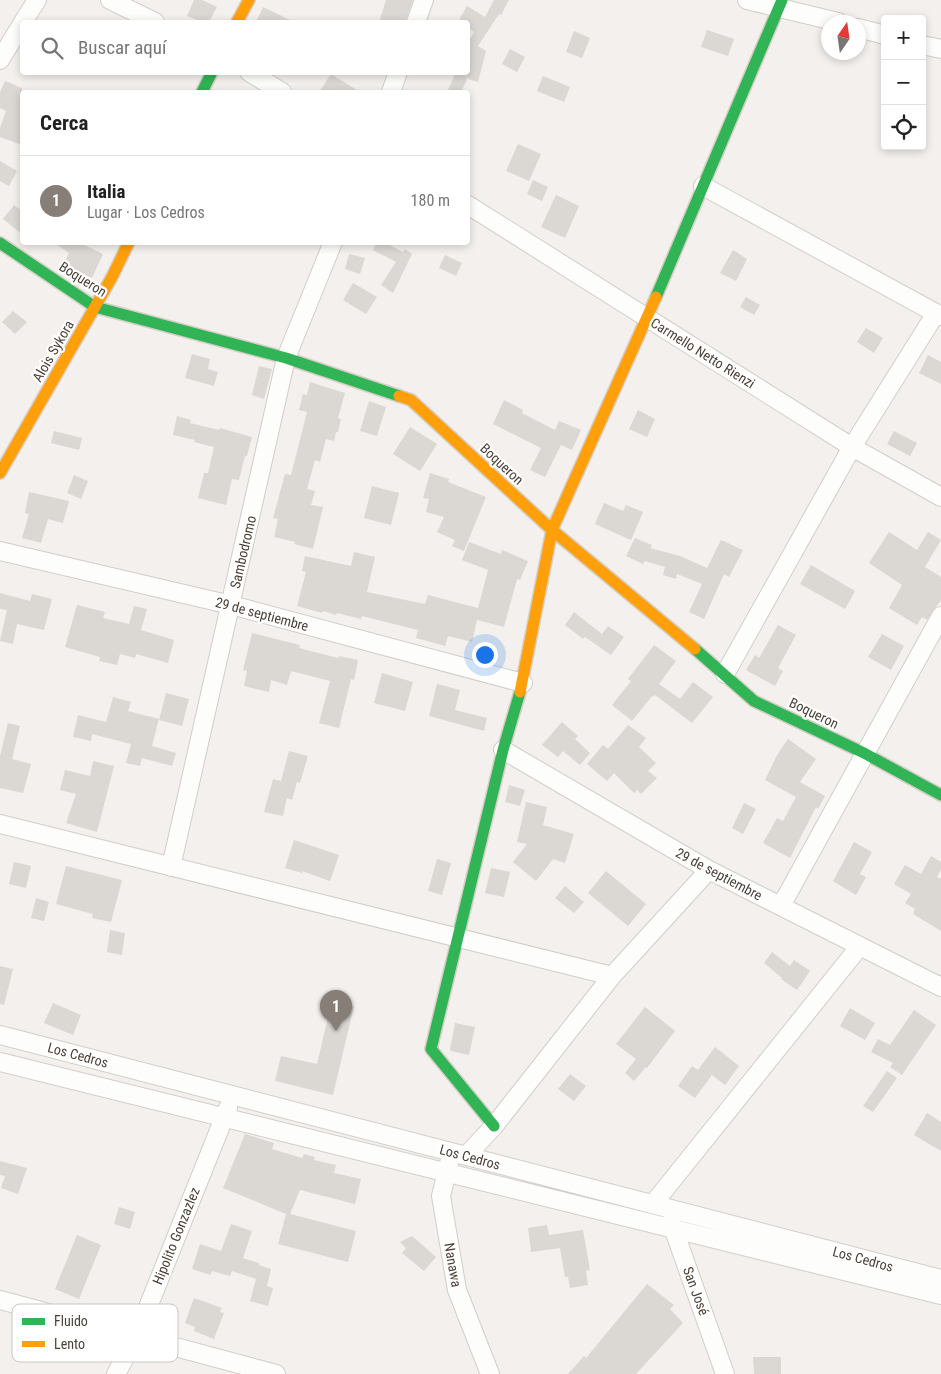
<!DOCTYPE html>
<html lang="es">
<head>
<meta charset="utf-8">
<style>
  :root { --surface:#fff; --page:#f2f2f2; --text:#222; --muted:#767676; --line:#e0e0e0; --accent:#867e77 }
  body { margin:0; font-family:"Roboto Condensed",sans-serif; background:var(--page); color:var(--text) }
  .controls { position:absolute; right:15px; top:15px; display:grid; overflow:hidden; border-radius:5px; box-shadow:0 2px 8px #0003 }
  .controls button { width:45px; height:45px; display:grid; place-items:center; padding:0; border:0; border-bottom:1px solid var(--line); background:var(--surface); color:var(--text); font:25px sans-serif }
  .compass { position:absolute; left:821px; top:15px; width:45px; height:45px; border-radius:50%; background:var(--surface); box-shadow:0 2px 8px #0003; rotate:13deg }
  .you { position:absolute; left:484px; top:654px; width:18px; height:18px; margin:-12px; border:4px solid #fff; border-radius:50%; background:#1a73e8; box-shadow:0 0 0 8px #1a73e833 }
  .badge { display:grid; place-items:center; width:32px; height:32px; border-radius:50%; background:var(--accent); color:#fff; font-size:16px; font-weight:700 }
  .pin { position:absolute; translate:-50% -41px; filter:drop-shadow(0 1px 2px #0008) }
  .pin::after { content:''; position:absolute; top:26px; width:18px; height:15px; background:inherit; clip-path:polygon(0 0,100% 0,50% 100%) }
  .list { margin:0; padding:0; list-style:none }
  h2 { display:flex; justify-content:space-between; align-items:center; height:65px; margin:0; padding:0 20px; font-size:21px }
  h2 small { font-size:16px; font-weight:400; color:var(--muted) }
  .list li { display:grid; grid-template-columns:32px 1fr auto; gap:15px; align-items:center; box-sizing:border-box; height:90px; padding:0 20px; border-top:1px solid var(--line) }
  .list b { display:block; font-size:19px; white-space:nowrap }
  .list p { margin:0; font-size:16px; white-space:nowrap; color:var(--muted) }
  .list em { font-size:16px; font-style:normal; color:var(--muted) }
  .icon { flex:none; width:28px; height:28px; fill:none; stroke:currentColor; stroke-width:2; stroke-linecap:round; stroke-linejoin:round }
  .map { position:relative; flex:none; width:941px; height:1374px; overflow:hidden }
  .search { position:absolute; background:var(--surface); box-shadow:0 2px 8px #0003; left:20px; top:20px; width:450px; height:55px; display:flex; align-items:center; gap:12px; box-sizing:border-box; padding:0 18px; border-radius:5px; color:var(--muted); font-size:19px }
  .panel { position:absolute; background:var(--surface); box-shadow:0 2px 8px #0003; left:20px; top:90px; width:450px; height:155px; border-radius:5px }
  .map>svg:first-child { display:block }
  .building { fill:#dbd7d3 }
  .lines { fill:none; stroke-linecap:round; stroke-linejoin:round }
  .street-casing { stroke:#d1ceca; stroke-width:20 }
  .fast-casing { stroke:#d4cec5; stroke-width:14 }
  .slow-casing { stroke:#d4cec5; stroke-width:14 }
  .street { stroke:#fdfdfc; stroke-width:18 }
  .fast { stroke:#30b455; stroke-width:11 }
  .slow { stroke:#ff9f0a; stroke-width:11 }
  .labels { text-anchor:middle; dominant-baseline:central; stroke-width:4.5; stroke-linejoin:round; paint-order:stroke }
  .street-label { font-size:14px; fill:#4b4137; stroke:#fff }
  .key { fill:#fff; stroke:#c9c6c3; stroke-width:1 }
  .key-label { font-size:14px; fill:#4b4137 }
</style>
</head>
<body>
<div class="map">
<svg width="941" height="1374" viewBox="0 0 941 1374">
  <rect width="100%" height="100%" fill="#f3f0ed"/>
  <path class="building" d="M194,0H202L217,7L209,22H202L187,16Z
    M386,0H413L405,22H379Z
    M494,0H509L501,15L499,14L478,46L486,51L478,82L468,79V77L461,92H447L456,72H468V41H469L474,32L468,27V22H460V18L467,6L485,17Z
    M263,7L294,22H256Z
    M707,30L734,39L728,56L701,47Z
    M574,31L590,38L582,58L566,52Z
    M510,49L525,57L517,72L502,64Z
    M331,74L360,92H319Z
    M543,76L570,87L564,102L537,91Z
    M5,81L22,88V145L0,137V128L6,111L0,108V92Z
    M518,144L541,154L529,181L506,171Z
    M0,161L17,171L9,186L0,181Z
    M533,180L548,187L542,201L527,194Z
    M556,195L579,206L565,238L541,227Z
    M14,205L22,211V234L3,219Z
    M53,242H78L103,254L92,278L63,265L69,253Z
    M377,242H384L403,252L405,249L412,254L393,293L381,285L396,262L373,250Z
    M733,250L747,259L736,281L720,273Z
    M349,254L365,258L360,274L345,269Z
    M445,255L462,263L456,276L439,268Z
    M353,283L377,297L366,314L343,300Z
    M746,297L760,305L754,315L740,307Z
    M13,311L27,322L15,334L2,322Z
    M866,328L883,338L874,353L857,342Z
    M192,354L210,359L208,369L218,372L214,386L185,378Z
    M928,355L941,362V384L919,373Z
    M259,366L272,369L264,399L252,395Z
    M310,382L345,393L338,418L341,419L338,432H336L334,441L326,439L320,462L315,460L307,489L315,491L311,505L323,507L313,549L294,544L295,542L274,537L278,519L273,518L285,474L291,475L307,412L299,410L303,394L307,395Z
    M504,400L523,410L522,413L555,430L559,421L581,430L572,450L561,445L545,477L530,470L541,448L493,424Z
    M369,401L386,407L377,436L360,431Z
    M638,410L655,419L647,437L629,429Z
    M177,416L191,420L190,423L219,430L220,428L252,437L247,456H245L239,480L232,479L226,505L198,498L204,473H208L214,447L194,442L195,440L173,435Z
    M410,427L437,444L420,471L393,454Z
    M54,431L82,438L79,450L51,443Z
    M894,431L917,443L910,456L887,444Z
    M430,473L449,479L448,482L486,497L464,551L452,546L455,540L437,532L444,517L426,512L429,499L423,498Z
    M74,475L88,481L81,499L67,493Z
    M372,486L399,493L391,525L364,518Z
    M29,492L69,501L63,523L48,519L41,543L22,538L29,514L25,513Z
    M604,503L623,511L626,505L643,512L631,540L595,524Z
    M889,532L917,550L928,532L941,540L925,567L941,577V600L927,620L922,617L917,625L889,608L902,585L869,563Z
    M635,538L652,545L650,548L680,556L707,568L721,540L743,550L729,577L724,574L704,619L689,612L702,584L677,574L676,579L663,575L665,567L645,561L643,564L626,556Z
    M469,542L501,554L502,550L528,561L520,580L517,579L504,627L477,620L472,642L448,636L445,646L416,638L418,630L362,616L361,619L337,613L336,615L323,611L322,613L297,606L306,572L302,571L305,556L351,566L354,552L375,557L367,592L425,604L428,595L478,608L488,570L462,560Z
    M811,565L855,591L845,609L800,584Z
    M0,593L30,601L32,594L52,599L44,630L17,624L13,644L0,641L7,610L0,609Z
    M77,605L105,612L103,618L129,624L134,606L147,609L141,630L174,640L168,663L136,654L135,658L120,654L117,665L99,661L100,657L65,647Z
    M574,612L602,634L608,626L624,637L611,655L585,637L583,639L565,625Z
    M778,625L796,635L778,668L783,671L775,686L746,670L755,655L759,658Z
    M252,633L300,645L299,648L338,658L339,656L358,660L354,680L351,679L339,728L319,723L330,681L291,671L287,685L271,680L269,692L244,686L247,671L243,670Z
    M882,634L904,646L891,670L868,657Z
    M654,645L676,661L659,684L680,699L693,682L713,697L692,723L655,695L653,697L652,696L632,721L612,705L631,681L628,679Z
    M382,673L413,682L405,711L374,703Z
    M437,684L460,690L455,710L487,718L484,731L429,716Z
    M166,693L189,699L182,726L159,720Z
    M113,697L131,702L128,711L159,719L152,746L176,753L172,766L142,758L140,766L126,763L131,744L92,734L91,741L73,737L78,715L106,722Z
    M562,722L578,736L575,739L590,753L580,765L563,751L558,757L542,745Z
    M8,723L20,726L12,759L31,764L23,793L0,788V756Z
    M628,725L646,738L639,747L656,763L648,771L657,778L641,794L637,790L634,793L614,773L607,781L587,764L603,745L608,749Z
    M788,739L816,759L800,782L825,796L818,809L816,807L790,858L763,843L777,818L783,821L796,797L765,780L777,755Z
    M289,751L308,756L300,783L297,782L292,800L287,798L283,816L264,812L273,779L281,781Z
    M93,761L114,766L97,832L66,823L76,794L60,790L65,770L90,776Z
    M509,785L525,790L520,806L505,802Z
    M526,802L547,807L543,825L574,834L565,863L553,859L536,881L513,862L527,844L517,842Z
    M744,803L756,809L743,834L732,828Z
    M294,840L339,855L330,881L302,871V873L285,868Z
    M854,842L872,852L860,874L866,877L856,895L833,881Z
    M931,856L941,862V869L937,877L941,879V931L913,914L915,909L905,903L911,894L894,884L905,865L921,874Z
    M437,859L451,863L442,895L428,891Z
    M14,862L31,866L26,888L9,884Z
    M66,866L122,880L111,922L92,918L93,914L56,904Z
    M491,868L510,872L504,897L485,893Z
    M606,871L646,904L628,926L588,893Z
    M565,886L584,902L574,913L555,898Z
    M36,898L49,902L44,921L31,918Z
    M110,930L125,933L122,955L107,952Z
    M772,952L790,966L794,960L810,971L797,990L781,979L782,978L764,963Z
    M0,966L13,969L4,1005L0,1004Z
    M332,1000L354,1006L333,1095L275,1081L281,1056L317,1064Z
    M53,1003L81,1015L73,1035L44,1023Z
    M645,1007L675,1031L647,1068L646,1067L634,1081L625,1073L636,1059L616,1044Z
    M850,1008L875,1023L865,1040L840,1026Z
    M914,1010L936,1025L902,1075L890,1067L893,1063L871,1052L878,1039L890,1045Z
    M455,1023L475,1027L469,1055L451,1051L450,1049Z
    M715,1047L739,1066L725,1085L712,1075L695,1098L678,1086L692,1066L698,1070Z
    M887,1071L897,1078L873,1112L863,1106Z
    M570,1074L586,1086L574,1101L558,1089Z
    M927,1113L941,1122V1151L914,1135Z
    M245,1134L274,1143L272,1149L302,1158L304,1154L315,1157L314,1160L336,1165L334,1173L361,1179L355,1204L300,1190L290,1214L356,1231L348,1262L278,1244L286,1214L223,1188Z
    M0,1161L27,1168L18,1194L1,1188L5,1176L0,1175Z
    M119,1207L135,1212L130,1229L114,1224Z
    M231,1224L252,1231L243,1258L259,1263V1265L271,1269L267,1286L273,1288L268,1306L250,1301L256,1279L232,1271L230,1276L212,1271L211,1275L192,1269L200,1244L221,1251Z
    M547,1225L549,1235L583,1230L590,1270L586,1271L588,1285L570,1288L568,1277H565L560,1248L531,1252L528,1228Z
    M77,1235L101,1245L79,1299L55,1289Z
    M412,1236L436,1257L424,1271L402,1253L406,1248L400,1242Z
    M647,1284L674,1305L670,1309L683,1323L636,1374H568L584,1356L586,1358Z
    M194,1298L222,1308L220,1312L224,1313L214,1339L194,1331L195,1327L185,1323Z
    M753,1357H781V1374H754Z"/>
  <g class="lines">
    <defs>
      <path id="street" d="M110,0L155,22
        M747,0L838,22
        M23,22L37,0
        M416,22L424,0
        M858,28L885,35
        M922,45L941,49
        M0,60L22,24
        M249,72L282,92
        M391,92L398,72
        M703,186L941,316
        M468,205L852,447L941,497
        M0,551L231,605L523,683
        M725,674L852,447L936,313
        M503,750L709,870L941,987
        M0,824L612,976
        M171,867L286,358L333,242
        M781,906L941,616
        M0,1035L941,1279
        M0,1062L941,1295
        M466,1156L494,1126L612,976L709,870
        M449,1163L441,1196L457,1290L490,1374
        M653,1204L860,946
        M671,1222L725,1374
        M0,1300L276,1374
        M116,1374L136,1337L228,1108"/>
      <path id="fast" d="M202,92L212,72
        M0,243L95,307L286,358L399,396
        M656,297L782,0
        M695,649L754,701L864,753L941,795
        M494,1126L431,1049L503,750L520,692"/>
      <path id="slow" d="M237,22L249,0
        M399,396L411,400L552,530L695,649
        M0,473L112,277L129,242
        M520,692L552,530L656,297"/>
    </defs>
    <use href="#street" class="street-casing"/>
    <use href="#fast" class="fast-casing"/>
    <use href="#slow" class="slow-casing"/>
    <use href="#street" class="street"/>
    <use href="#fast" class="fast"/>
    <use href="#slow" class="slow"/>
  </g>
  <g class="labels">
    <g class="street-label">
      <text transform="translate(83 279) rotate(32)">Boqueron</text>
      <text transform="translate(53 351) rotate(-60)">Alois Sykora</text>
      <text transform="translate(703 353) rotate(32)">Carmello Netto Rienzi</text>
      <text transform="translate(502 464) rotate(43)">Boqueron</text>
      <text transform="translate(243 552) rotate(-77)">Sambodromo</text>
      <text transform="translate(262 614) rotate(15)">29 de septiembre</text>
      <text transform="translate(814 713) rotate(26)">Boqueron</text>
      <text transform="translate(719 874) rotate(28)">29 de septiembre</text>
      <text transform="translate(78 1055) rotate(15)">Los Cedros</text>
      <text transform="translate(470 1157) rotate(15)">Los Cedros</text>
      <text transform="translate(176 1236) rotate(-68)">Hipolito Gonzazlez</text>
      <text transform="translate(863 1259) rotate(15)">Los Cedros</text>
      <text transform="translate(453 1265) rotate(80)">Nanawa</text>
      <text transform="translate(696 1291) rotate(70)">San José</text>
    </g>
  </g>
  <rect x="12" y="1304" width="166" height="58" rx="8" class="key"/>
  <rect x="22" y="1318" width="23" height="7" fill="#30b455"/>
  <rect x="22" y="1341" width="23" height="6" fill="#ff9f0a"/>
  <g class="key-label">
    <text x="54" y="1326">Fluido</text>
    <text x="54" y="1349">Lento</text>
  </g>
</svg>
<div class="controls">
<button>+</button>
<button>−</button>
<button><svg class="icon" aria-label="locate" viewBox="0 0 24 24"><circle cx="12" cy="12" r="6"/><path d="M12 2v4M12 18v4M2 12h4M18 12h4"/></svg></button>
</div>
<svg class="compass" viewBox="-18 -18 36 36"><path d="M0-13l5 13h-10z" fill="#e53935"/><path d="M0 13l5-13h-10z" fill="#767676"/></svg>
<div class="you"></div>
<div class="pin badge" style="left:336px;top:1031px">1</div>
<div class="search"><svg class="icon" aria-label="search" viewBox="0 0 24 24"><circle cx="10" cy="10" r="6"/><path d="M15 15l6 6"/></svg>Buscar aquí</div>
<section class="panel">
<h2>Cerca<small></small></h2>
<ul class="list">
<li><span class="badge">1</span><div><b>Italia</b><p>Lugar · Los Cedros</p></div><em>180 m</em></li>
</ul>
</section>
</div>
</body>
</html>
